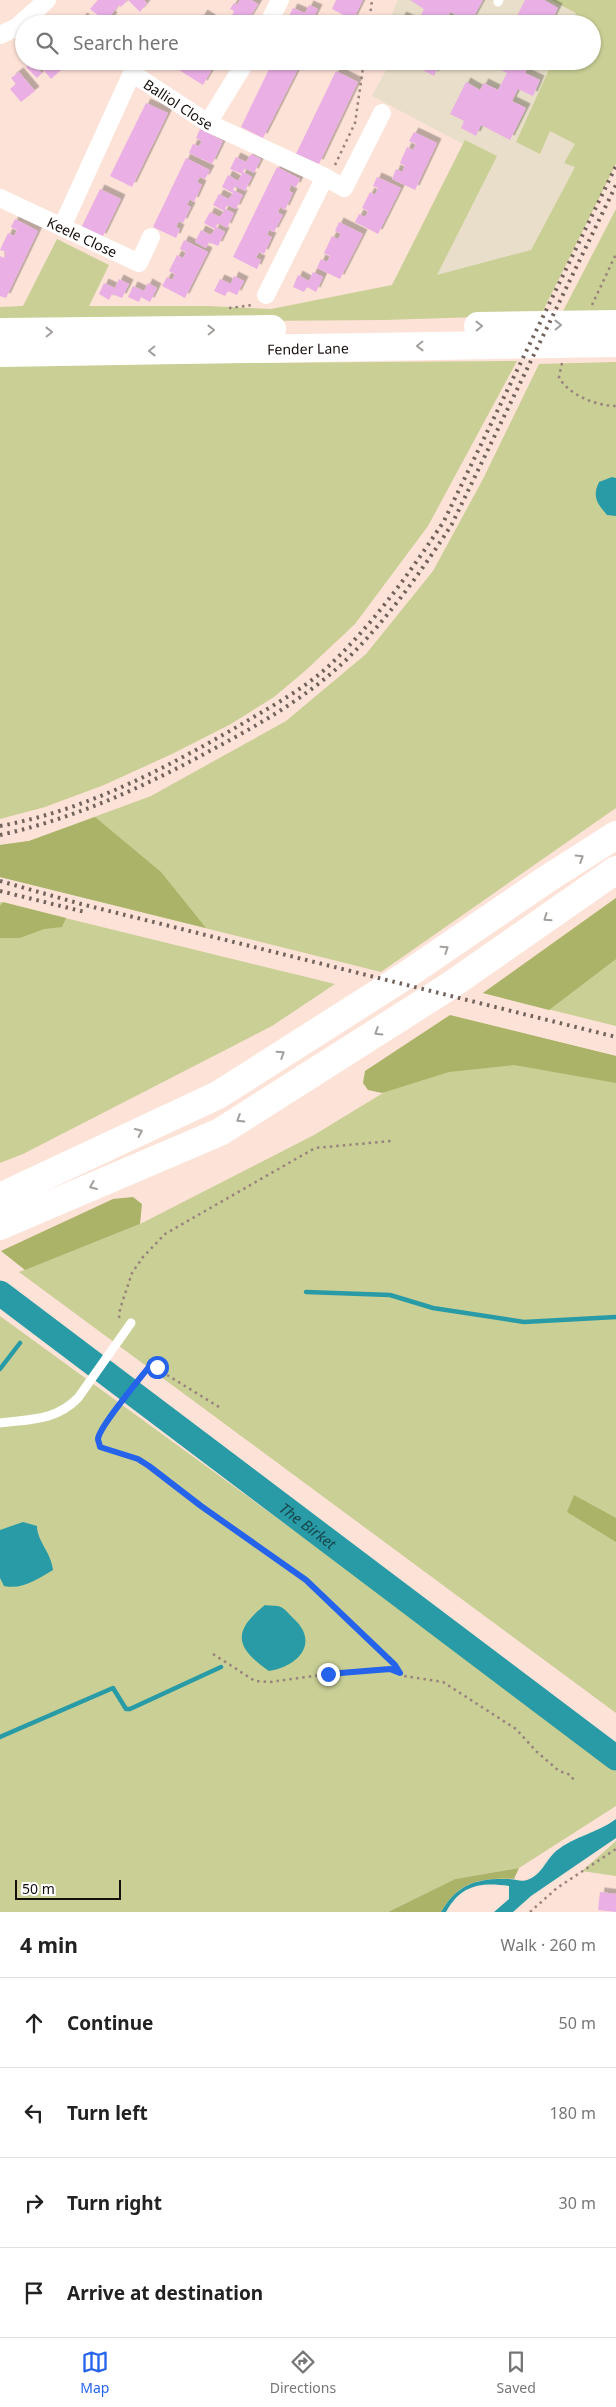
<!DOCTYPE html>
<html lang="en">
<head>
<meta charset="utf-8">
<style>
  :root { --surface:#fff; --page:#f6f6f6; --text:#222; --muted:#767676; --line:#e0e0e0; --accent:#2563eb }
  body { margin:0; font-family:"Noto Sans",sans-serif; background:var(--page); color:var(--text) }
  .scale { position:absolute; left:15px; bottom:12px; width:106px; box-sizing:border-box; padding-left:5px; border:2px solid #170e0b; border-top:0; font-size:14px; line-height:18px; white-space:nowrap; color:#170e0b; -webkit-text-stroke:4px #fff; paint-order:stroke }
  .stop { position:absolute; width:15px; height:15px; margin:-11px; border:4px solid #2563eb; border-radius:50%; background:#fff }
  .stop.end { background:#2563eb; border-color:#fff; box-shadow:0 1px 5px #0008 }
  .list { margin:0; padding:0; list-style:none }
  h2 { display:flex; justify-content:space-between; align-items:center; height:65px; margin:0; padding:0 20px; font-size:21px }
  h2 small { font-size:16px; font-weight:400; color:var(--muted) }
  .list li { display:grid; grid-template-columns:32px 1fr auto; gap:15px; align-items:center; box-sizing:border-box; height:90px; padding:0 20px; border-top:1px solid var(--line) }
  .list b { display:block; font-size:19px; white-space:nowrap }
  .list em { font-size:16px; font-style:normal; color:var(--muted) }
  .icon { flex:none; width:28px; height:28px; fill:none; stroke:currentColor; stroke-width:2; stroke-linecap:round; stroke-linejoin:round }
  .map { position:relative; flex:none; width:616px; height:1912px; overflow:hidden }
  .search { position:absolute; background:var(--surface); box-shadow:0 1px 4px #0004; left:15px; right:15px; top:15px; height:55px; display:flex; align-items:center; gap:12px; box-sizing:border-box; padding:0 18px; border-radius:28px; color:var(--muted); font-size:19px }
  .sheet { height:425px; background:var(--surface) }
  nav { display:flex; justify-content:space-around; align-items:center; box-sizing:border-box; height:70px; border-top:1px solid var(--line); background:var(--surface); font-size:14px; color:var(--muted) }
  nav a { display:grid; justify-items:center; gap:2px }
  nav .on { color:var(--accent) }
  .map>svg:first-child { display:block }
  .education { fill:#e8dec9 }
  .green { fill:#c9cf95 }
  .forest { fill:#abb368 }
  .water { fill:#289ba6 }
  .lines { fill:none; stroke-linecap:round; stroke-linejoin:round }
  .stream { stroke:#289ba6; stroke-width:4.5 }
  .river { stroke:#289ba6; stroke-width:25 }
  .building { fill:#eaafe5; filter:url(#shadow) }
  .path { stroke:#98847d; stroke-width:2.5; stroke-dasharray:2.5 4; stroke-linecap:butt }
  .service { stroke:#fff; stroke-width:9 }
  .minor { stroke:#fff; stroke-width:18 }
  .primary { stroke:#fff; stroke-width:28 }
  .motorway { stroke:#fff; stroke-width:28 }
  .rail { stroke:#72625c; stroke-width:4; stroke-dasharray:2.5 5; stroke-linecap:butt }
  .oneway { stroke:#a29f9d }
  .route { stroke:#2563eb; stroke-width:6 }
  .labels { text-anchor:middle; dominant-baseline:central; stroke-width:5; stroke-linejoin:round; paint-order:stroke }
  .street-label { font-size:14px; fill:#170e0b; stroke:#fff }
  .water-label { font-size:15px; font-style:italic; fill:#17474c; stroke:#fff }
</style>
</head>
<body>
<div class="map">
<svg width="616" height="1912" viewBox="0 0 616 1912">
  <defs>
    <filter id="shadow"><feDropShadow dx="4.5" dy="-4.5" stdDeviation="0" flood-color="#0004"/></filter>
  </defs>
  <rect width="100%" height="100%" fill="#fde2d7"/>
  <path class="education" d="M398,0H616V90L531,250L452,273L392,285L463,144L372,96L387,68L374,61H592V24H387Z"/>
  <path class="green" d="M551,0H616V164L541,315L384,320L0,323V307L23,306L57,239L109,265L89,306H207L271,309L392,285L465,140L497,156L437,275L531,250L575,167L564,163L575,144L550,131L540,154L516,142L553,61H592V24H571L576,13Z
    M616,209V313H562Z
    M517,361L428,526L355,624L305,671L274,697L231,724L172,754L104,785L45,807L0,819V365Z
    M616,362V808L381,972L0,877V845L29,841L151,796L286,721L366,654L433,571L483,479L539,364Z
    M616,898V1026L483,993Z
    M0,902L335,984L272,1026L23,1154L0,1163Z
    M493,1026L616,1056V1713L19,1272L140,1224L314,1135Z
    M0,1316L616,1765V1806L519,1868L455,1879L388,1912H0Z
    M616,1841V1876L582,1871Z"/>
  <path class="forest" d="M95,817L161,872L206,928L0,877V845L29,841Z
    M616,898V959L549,1010L483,993Z
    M3,902L66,918L62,927L44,929L20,938H0V906Z
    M450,1015L616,1056V1083L514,1065L449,1072L382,1093L368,1090L363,1083L365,1071Z
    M133,1197L142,1204L140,1224L25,1270L1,1251L113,1199Z
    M574,1495L616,1518V1542L567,1512Z
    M519,1868L514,1879C481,1878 459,1881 441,1912H388L455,1879Z"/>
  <path class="water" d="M612,477L616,478V516L607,515C597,503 592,497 599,482Z
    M23,1522L37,1526C37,1541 51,1552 53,1570C37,1579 23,1590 4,1586L0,1578V1530Z
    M265,1605C269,1606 277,1605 281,1607C285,1609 289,1614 293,1618C320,1642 299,1666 269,1671C236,1648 231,1632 265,1605Z
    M616,1819V1838L531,1896L513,1912H494L509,1899V1886C480,1882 461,1885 446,1912H441C457,1884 477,1878 508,1879C514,1879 522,1882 527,1880C542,1875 545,1861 556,1851C574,1836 598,1833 616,1819Z"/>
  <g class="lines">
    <path class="stream" d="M306,1292L390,1295L433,1308L524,1322L616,1317
      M25,1322L27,1312
      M0,1369L20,1343
      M0,1737L113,1688L126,1709H130L221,1667"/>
    <path class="river" id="s1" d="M0,1293L616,1758"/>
  </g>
  <path class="building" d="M98,0H125L127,1L121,7L119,5L111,15L113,17L108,23L90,9Z
    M128,0H144L147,3L140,12Z
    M240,0H251L258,4L246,24H228L234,11L230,9L234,3L237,5Z
    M336,0H363L353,20L332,9Z
    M410,0H483L471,22L450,12L448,17L454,20L452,24H397L402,16L417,23L424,9Z
    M525,0H544L558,8L550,24H513Z
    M309,5L318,9L311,23L302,19L299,24L288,18L293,8L305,13Z
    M203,14L219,24H197Z
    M83,17L90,24H76Z
    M36,61H60L64,67L51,79Z
    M81,61H90L93,63L88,68Z
    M184,61H203L201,65L211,71L203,85L179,70Z
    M273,61H302L263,138L241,127Z
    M327,61H347L343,69Z
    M405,61H434L432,65L438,67L434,76Z
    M494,61H531L525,73L540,80L533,96L518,89L512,101L526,108L510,140L481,125L476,136L461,128L464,121L450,114L466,82L480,90L484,83L498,90L507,73L492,65Z
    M532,61H550L546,68Z
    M32,62L42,73L37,78L26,67Z
    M336,71L358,82L319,164L296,154Z
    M19,72L35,91L21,102L10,89L16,84L11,78Z
    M146,103L168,113L132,187L110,176Z
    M200,129L223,141L212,164L189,153L193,144L199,146L202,141L196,138Z
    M414,132L437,143L415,190L392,179L396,169L402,172L405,166L400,163L407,147L413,150L416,144L409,141Z
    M251,154L261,159L254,173L245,168L243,172L252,177L245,191L235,186L233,190L243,195L236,209L227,205L225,209L234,213L227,228L218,223L216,227L225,232L218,246L209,242L206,248L195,242L201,230L211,235L215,229L204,223L210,212L220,217L224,211L213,205L219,194L229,199L233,193L222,187L228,175L238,181L242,174L230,169L236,157L246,162Z
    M186,158L210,170L205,179L200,177L197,182L202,185L194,202L190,199L187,205L191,207L183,223L179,221L176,227L180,229L176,238L153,227Z
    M277,167L300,179L296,187L291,185L289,191L293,193L285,210L280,207L278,213L283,215L274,232L269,230L267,235L272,237L264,254L259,252L256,258L261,260L257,269L233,257Z
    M377,177L401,188L378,234L355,222L359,214L365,217L368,211L362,208L370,192L375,195L378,188L373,186Z
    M100,189L121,199L102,238L81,228Z
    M15,219L38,231L6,298L0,296V256L4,258L6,252L0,250L8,233L14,236L17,230L11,227Z
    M339,222L363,234L340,279L317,268L321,259L327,262L330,256L324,253L332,236L338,239L341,234L335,231Z
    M184,240L208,252L185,298L162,286L167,277L172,280L175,274L169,271L177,255L183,258L186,252L180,249Z
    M313,272L323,277L316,292L307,287L304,292L293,287L298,275L309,281Z
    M234,276L244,281L237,295L228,291L225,296L214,291L220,279L231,284Z
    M119,279L129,284L122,298L112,294L109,300L99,294L104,283L115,288Z
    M148,283L157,288L150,302L141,297L139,302L128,297L133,286L144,291Z
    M600,1892L616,1894V1912L598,1910Z"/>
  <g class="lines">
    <path class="path" d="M369,24L372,0
      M335,165L355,123L364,61
      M592,305L616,254
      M229,308L253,305
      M562,363L559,377C568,395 597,406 616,406
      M119,1318L120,1309L132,1273L143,1257L165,1234L315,1148L391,1141
      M219,1407L151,1365C142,1371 107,1420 101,1432C98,1437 98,1441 100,1447L138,1459L149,1465L201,1506L306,1581L395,1665L399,1673
      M213,1654L255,1681L270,1682L328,1674L390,1669L404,1676L443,1682L516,1729L537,1752L559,1771L571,1775L574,1781
      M530,1912L557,1888L616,1849"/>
    <path class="service" d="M498,2L499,0
      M0,1423C31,1419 55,1421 78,1398L131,1323"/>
    <g class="minor">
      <path d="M268,24L280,0"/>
      <path d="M0,35L17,27L47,0"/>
      <path d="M208,123L246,61"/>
      <path id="s2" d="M0,198L139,263L151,237"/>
      <path id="s3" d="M62,227L132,73L208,123L325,177"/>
      <path d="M266,295L325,177L344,188L382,113"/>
    </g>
    <g class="primary">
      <path d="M478,326L616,324"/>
      <path d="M0,332L272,329"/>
      <path id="s4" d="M0,353L616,343"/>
    </g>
    <path class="motorway" d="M0,1197L218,1095L405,976L547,879L616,835
      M0,1226L220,1132L448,987L616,870"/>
    <path class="rail" d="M0,826C88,810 170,766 247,721C277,703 309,686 334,661C377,619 411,571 444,521L616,166
      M0,835C77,818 148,785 217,747C262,723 308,696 345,661C387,620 421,572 452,524L616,185
      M0,881L81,904L616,1037
      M0,891L85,912"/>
  </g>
  <defs><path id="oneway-chevron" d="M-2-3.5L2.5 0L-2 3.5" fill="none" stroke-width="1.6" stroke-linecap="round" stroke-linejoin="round" transform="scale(1.25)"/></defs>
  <g class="oneway">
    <use href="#oneway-chevron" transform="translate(558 325) rotate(-1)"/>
    <use href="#oneway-chevron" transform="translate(479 326) rotate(-1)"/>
    <use href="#oneway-chevron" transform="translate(211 330) rotate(-1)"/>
    <use href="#oneway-chevron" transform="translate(49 332) rotate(-1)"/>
    <use href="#oneway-chevron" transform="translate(420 346) rotate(179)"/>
    <use href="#oneway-chevron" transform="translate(152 351) rotate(179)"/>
    <use href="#oneway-chevron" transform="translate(580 858) rotate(-32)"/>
    <use href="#oneway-chevron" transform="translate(547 918) rotate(145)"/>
    <use href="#oneway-chevron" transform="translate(445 949) rotate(-34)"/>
    <use href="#oneway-chevron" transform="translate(378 1032) rotate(148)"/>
    <use href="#oneway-chevron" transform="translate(281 1054) rotate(-33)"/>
    <use href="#oneway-chevron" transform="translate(240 1119) rotate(148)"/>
    <use href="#oneway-chevron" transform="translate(139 1132) rotate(-25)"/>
    <use href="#oneway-chevron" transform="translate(93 1186) rotate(157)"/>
  </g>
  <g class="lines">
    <path class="route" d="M157,1367L151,1366L148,1368C139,1380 99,1427 98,1439C98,1441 100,1445 100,1447L138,1459L149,1466L201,1506L306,1580L395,1665L400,1673L390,1669L328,1674"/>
  </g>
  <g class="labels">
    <g class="street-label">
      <text stroke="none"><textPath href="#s3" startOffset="225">Balliol Close</textPath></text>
      <text stroke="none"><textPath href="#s2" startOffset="91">Keele Close</textPath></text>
      <text stroke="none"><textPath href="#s4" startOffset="308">Fender Lane</textPath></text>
    </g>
    <g class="water-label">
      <text stroke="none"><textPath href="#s1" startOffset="386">The Birket</textPath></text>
    </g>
  </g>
</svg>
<div class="scale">50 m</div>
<div class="stop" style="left:157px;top:1367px"></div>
<div class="stop end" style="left:328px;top:1674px"></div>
<div class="search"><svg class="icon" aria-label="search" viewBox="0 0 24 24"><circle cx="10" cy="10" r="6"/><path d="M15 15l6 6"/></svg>Search here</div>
</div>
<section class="sheet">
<h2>4 min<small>Walk · 260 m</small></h2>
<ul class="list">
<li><svg class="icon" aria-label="ahead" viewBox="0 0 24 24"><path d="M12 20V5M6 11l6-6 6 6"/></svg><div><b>Continue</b></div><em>50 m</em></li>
<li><svg class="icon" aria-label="left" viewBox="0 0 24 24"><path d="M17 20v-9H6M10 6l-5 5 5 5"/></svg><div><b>Turn left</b></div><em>180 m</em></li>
<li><svg class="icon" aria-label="right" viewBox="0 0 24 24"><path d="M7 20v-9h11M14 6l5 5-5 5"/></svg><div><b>Turn right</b></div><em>30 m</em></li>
<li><svg class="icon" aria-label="arrive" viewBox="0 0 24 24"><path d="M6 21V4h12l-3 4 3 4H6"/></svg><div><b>Arrive at destination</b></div></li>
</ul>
</section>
<nav>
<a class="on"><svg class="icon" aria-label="map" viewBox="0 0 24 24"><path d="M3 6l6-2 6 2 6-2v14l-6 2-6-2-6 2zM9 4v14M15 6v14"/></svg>Map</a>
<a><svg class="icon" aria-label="directions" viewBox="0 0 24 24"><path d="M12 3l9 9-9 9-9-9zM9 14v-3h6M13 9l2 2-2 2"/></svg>Directions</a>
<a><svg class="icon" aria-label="saved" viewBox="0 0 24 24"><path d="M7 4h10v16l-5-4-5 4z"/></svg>Saved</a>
</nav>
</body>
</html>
